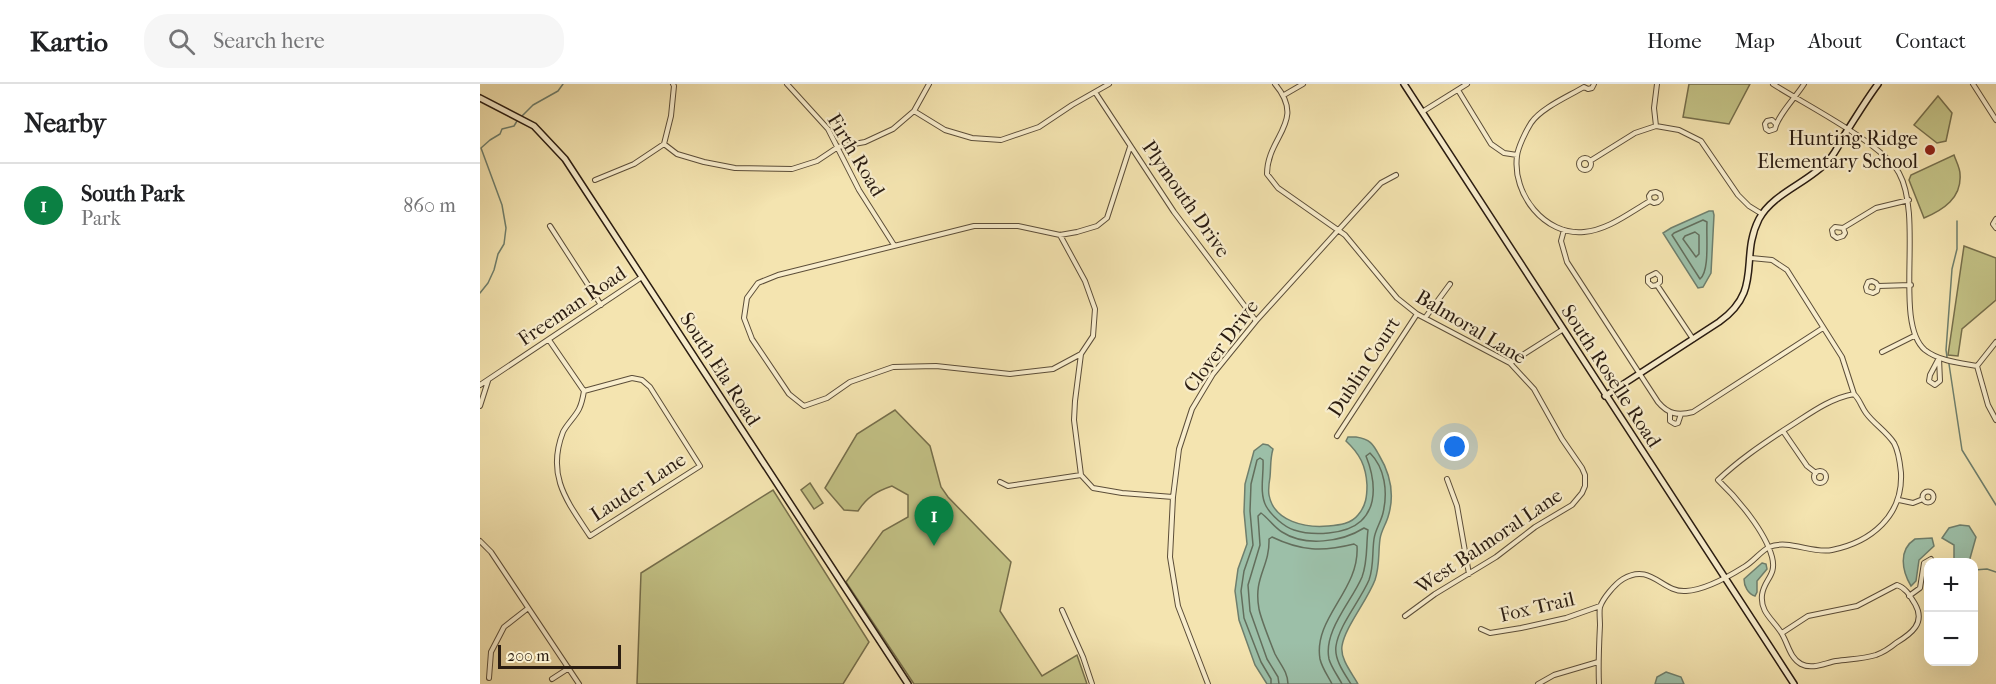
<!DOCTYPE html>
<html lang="en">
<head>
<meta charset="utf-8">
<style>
  :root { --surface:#fff; --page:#f6f6f6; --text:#202124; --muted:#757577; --line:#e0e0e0; --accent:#0b8043 }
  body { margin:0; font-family:"IM FELL French Canon",serif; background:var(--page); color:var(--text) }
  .controls { position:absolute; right:18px; bottom:18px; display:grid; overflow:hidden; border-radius:12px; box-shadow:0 6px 24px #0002 }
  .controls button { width:54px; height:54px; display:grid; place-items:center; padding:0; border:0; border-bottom:2px solid var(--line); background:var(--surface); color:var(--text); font:30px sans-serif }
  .scale { position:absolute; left:18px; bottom:15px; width:123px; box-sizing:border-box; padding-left:6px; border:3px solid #2a1c11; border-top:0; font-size:16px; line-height:21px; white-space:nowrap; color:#2a1c11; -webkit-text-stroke:4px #f8edcc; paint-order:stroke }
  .you { position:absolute; left:975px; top:363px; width:21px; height:21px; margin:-15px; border:4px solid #fff; border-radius:50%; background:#1a73e8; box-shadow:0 0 0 9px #1a73e833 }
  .badge { display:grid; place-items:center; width:39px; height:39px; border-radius:50%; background:var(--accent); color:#fff; font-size:20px; font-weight:700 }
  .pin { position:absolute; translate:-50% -50px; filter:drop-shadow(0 2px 3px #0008) }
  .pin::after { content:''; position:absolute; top:32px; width:21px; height:18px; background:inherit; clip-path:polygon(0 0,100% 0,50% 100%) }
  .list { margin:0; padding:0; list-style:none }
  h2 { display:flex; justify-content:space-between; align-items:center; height:78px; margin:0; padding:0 24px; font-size:26px }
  h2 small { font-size:20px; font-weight:400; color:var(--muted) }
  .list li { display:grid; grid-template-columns:39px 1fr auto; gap:18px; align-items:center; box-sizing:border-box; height:84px; padding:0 24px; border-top:2px solid var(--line) }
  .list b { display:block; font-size:22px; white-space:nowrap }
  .list p { margin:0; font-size:20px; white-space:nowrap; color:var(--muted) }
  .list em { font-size:20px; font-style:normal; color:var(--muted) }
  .icon { flex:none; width:33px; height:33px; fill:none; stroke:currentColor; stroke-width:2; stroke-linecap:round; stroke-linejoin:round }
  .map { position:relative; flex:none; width:1516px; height:600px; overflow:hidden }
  header { display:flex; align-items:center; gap:36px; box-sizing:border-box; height:84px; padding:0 30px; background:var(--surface); border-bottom:2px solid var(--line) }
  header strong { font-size:28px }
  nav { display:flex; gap:33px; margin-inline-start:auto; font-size:21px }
  .search { width:420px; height:54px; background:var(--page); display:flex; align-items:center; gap:15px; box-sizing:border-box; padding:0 21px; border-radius:24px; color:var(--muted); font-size:22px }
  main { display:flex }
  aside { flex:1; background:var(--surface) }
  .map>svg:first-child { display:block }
  .green { fill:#c3c286; stroke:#766f4c; stroke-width:1.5 }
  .water { fill:#9cbfa8; stroke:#6e7e6c; stroke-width:1.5 }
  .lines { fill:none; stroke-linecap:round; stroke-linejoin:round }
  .shore { stroke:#636e5c; stroke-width:1.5 }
  .stream { stroke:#6e7e6c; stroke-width:1.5 }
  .street-casing { stroke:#5c4e39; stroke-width:6 }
  .secondary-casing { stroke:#2a1c11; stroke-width:8 }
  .street { stroke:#f8edcc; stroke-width:4 }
  .secondary { stroke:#f8edcc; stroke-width:5 }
  .poi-dot { fill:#8f2418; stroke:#f8edcc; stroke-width:2 }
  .labels { text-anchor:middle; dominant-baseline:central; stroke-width:4.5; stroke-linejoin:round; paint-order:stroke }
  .poi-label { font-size:20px; fill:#2a1c11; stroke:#f8edcc; text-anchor:end }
  .street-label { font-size:20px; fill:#2a1c11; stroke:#f8edcc }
</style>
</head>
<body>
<header>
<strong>Kartio</strong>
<div class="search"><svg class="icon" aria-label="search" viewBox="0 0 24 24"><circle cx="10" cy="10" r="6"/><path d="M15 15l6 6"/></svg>Search here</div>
<nav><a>Home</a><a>Map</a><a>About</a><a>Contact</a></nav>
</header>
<main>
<aside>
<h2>Nearby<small></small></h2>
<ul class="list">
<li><span class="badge">1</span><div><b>South Park</b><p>Park</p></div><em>860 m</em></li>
</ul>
</aside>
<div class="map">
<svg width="1516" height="600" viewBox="0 0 1516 600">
  <rect width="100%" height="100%" fill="#f4e4b0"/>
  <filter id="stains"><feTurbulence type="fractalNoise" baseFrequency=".00333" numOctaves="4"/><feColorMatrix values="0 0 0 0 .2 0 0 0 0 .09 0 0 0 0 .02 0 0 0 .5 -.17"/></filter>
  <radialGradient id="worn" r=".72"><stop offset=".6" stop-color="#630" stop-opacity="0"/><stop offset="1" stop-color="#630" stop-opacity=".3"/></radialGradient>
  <path class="green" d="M1209,0H1270L1249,40L1203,33Z
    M1458,12L1472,29L1466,57L1457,59L1434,41Z
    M1474,71C1476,77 1480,84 1480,90C1482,114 1463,126 1444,134L1429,96L1431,91Z
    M1484,162L1516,174V216L1482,245L1478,272L1468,271Z
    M415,326L450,362L461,403L468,413L531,478L520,527L562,592L597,571L607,600H434L366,498L403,447L428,433V411L412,402C397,407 387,413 378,427L364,426L345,404L377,350Z
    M330,399L343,419L334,425L321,406Z
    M293,406L389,558L363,600H157L161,489Z"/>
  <path class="water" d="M1229,127H1233L1234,131L1231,189L1223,203L1218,204L1183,149L1191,144Z
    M876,353C890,355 893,360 899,371C911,391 915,411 908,433C906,440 901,447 900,455C898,470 900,481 895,496C887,517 865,543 862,562C860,575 872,589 878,600H787L775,581L759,536L755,507L758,485L767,460L764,428L765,400L774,367L783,360L788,361L793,365C790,375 791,383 790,393C789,399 788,405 789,411C794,438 826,444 848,442C859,441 871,440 878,431C886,422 887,412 887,401C886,382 880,370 866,357L868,353Z
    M1480,441L1489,442L1496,453L1489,478H1474V461L1462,454L1469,444Z
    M1452,454L1454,462L1439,476L1436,497L1431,502C1422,487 1418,466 1435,455Z
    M1282,479L1286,480L1287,485L1277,497V508L1275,512C1268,510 1264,502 1264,495Z
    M1186,588L1201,593L1204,600H1175L1177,593Z"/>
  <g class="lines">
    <path class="shore" d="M1223,136L1227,138C1226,152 1230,187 1220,195L1192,151L1194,149Z
      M1215,148L1219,151V170L1216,173L1203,155L1205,152Z
      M791,600V595L781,578L764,534L761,507L764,487L773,461L770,427L771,400L777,376L780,374L783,376C784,390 779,409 786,422C791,431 804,443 814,446C832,452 866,451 881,437C899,420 894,392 886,372L890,369C905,384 908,408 903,429C901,438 895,446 894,455C892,469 894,482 889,496C880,517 859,541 856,562C854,575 864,589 871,600
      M799,600L798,593L787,575L770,527L768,501L780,461L778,432L781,429C788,434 794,443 802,448C825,463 862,458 884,444L888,446C886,461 888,477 882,493C872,517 843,547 849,575C851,583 858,592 862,600
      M808,600C808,588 800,580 795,570C791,560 781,535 779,525C773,493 790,483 789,455L792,453C821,467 842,468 874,460L877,462C880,506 833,534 840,575C842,584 848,592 852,600"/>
    <path class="stream" d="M42,32L53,21L78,7L83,0
      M0,209L8,199L14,186L18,170L24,160L26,144L22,121L1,64L10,56L20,50L22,45L34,42L37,37
      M1467,273L1466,266L1472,185L1477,165V137
      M1469,280L1482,366L1516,421
      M1494,486L1507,485L1516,488"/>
    <defs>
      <path id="street" d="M307,0L348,45L379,106L414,161
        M795,0C827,38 787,52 787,90L798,104L865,151L917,214L937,230L1030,279L1054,305L1082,355L1102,384L1105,391V402L1102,409L1092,421L1055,443L1016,473L955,510L925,532
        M1114,0L1112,4L1108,5L1104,3C1089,12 1061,24 1051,39C1046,47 1038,63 1037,72C1032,110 1065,152 1104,148C1128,146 1149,129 1170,117L1174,119L1178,118L1181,115L1180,110L1176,108L1171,109L1169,112L1170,117
        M1293,0C1324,20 1402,59 1419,89C1444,134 1413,239 1445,266C1459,277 1480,279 1497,282
        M1493,0L1516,36
        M978,6L1011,60L1024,69L1037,71
        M615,8L694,128L776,237
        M804,11L823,0
        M434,27L449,0
        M942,28L987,0
        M1295,39L1292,36L1287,37L1285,40L1286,45L1289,47L1295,45C1297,32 1316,13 1324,0
        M1176,42L1199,46L1221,57L1258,111L1269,122L1282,130
        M184,60L191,32L194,2L193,0
        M1099 80a6 6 0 1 1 12 0a6 6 0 1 1-12 0Z
        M1110,77L1155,49L1176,42L1174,24L1177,0
        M115,96L154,80L184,60L197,70L224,78L255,84L312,85L337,77L358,63L385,58L413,45L434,27L465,46L492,54L521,56L559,43L592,21L629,0
        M1516,135L1513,140L1516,144
        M70,142L121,221
        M1363,144L1365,149L1363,152L1357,154L1353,151L1352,146L1355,143L1363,144L1396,124L1429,116
        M1084,146L1081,157L1087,178L1178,318C1188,330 1198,332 1213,328L1343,244
        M580,151L605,197L615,225L613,252L601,270L595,317L594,336L601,391L613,404L642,409L693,413
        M1271,174L1292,176L1307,186L1362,273L1374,310
        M1177,201L1180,198V193L1176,189L1168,193V198L1172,202L1177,201L1213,255
        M1398,202L1397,207L1393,209L1387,207L1386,203L1388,198L1392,197L1396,199L1398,202L1431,201
        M945,234L970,200
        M69,256L104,307
        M1402,268L1434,252
        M601,270L573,285L530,290L456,282L413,283L370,298L347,314L324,322L309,310L272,255L264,234L267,214L278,199L298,191L494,142H538L580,151L597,148L617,142L627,134L650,63
        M1459,274L1460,297L1455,301L1449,297L1450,291Z
        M1030,279L1082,246
        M1497,282L1508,321L1516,336
        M1497,282L1516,258
        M152,294L162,296L170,303L220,382L110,452C87,417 66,392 83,348C87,340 95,333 99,325C102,319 103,313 104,307Z
        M0,301L162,193
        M0,322L8,297
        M1190,328V337L1195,340L1198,339L1201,330
        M1303,347L1327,382L1336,389
        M857,352L937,230
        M1334 393a6 6 0 1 1 12 0a6 6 0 1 1-12 0Z
        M967,395L977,422L989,490
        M520,398L528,402L601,391
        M1442.5 413a5.5 5.5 0 1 1 11 0a5.5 5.5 0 1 1-11 0Z
        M1419,416L1433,419L1443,415
        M0,457L11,468L99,600
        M1429,512L1440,504L1444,479L1451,475
        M582,526L603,573L612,600
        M1001,545L1010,549L1041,544L1086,534L1120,522
        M1302,549L1328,532L1377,522L1417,501C1426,504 1430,512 1435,520C1446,539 1431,550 1416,559C1410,564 1404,568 1396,571C1383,575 1370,575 1356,577C1345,579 1332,586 1321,580C1310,574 1308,560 1302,550C1294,536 1280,529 1282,511C1284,495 1297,492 1292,473C1285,447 1257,414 1238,396C1259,376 1280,362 1304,346C1327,332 1347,315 1374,310
        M9,594L11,568L24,543L47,525
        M72,595L89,584
        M728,600L698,522L690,473L693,413L699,365L712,325L733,290L776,237L901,99L916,91
        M1058,600L1074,591L1118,578
        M1119,600C1118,580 1119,561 1120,541C1120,536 1119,528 1120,523C1123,514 1135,500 1143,495C1171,478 1182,509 1206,507C1225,506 1248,493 1264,483C1273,478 1280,468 1289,463C1309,455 1332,470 1352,466C1391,458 1423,432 1421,389C1420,379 1419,368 1414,359C1406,347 1394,340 1386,329C1381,322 1380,316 1374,310"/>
      <path id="secondary" d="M924,0L1314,600
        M0,14L54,42L85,75L428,600
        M1125,312L1239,238C1284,206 1259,174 1279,135C1293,109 1328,99 1348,77C1355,70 1360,59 1365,50C1376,33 1386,16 1398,0"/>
    </defs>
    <use href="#street" class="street-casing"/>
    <use href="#secondary" class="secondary-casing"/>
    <use href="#street" class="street"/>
    <use href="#secondary" class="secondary"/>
  </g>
  <circle class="poi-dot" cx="1450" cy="66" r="6"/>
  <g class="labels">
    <g class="poi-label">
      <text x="1438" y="54">Hunting Ridge<tspan x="1438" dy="23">Elementary School</tspan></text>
    </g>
    <g class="street-label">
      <text transform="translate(376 71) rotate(59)">Firth Road</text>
      <text transform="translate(706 115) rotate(55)">Plymouth Drive</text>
      <text transform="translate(92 222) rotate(-34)">Freeman Road</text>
      <text transform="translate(991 243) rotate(31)">Balmoral Lane</text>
      <text transform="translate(741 262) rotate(-53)">Clover Drive</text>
      <text transform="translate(884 283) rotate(-57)">Dublin Court</text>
      <text transform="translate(240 285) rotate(57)">South Ela Road</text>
      <text transform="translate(1131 292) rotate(57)">South Roselle Road</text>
      <text transform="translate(158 403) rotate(-33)">Lauder Lane</text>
      <text transform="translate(1009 457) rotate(-34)">West Balmoral Lane</text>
      <text transform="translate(1057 523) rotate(-13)">Fox Trail</text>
    </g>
  </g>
  <rect width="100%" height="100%" filter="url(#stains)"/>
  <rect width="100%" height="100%" fill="url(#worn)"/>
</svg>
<div class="controls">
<button>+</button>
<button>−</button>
</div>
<div class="scale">200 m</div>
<div class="you"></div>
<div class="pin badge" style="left:454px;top:462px">1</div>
</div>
</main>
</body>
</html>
